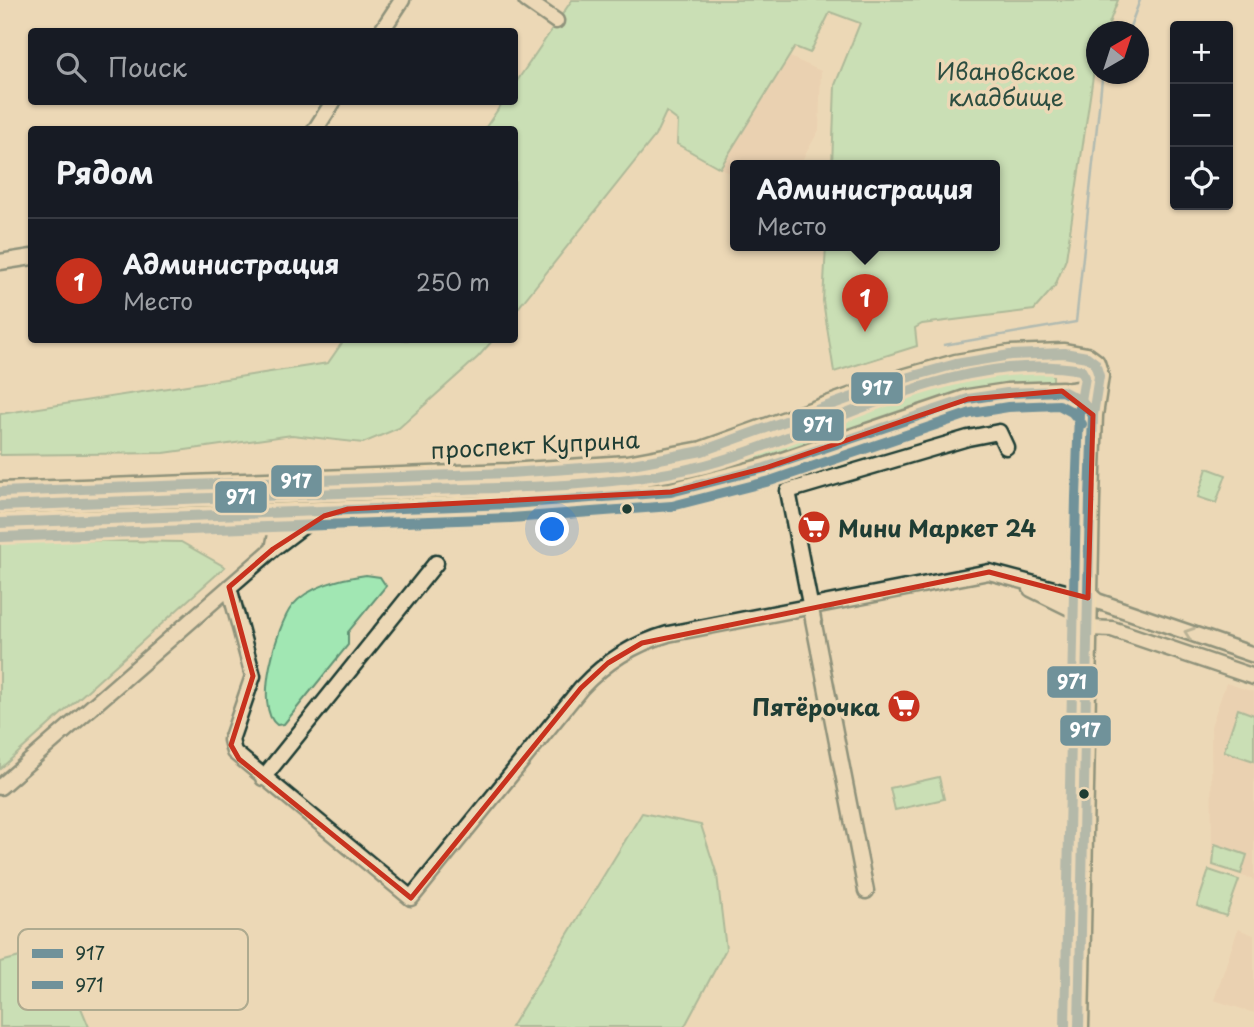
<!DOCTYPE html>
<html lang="ru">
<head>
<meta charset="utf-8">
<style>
  :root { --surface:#171b24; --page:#242831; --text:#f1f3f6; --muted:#9ea1a6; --line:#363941; --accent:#c8321e }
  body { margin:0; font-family:"Playpen Sans",sans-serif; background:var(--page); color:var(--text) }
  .controls { position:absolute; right:21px; top:21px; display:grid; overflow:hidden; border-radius:7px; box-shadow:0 2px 5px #0004 }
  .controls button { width:63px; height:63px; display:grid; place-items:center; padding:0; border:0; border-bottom:2px solid var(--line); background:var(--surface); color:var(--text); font:35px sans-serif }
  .compass { position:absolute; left:1086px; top:21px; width:63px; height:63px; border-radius:50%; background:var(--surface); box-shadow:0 2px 5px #0004; rotate:39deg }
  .you { position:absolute; left:553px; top:530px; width:24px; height:24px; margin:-18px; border:5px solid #fff; border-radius:50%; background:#1a73e8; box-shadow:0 0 0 10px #1a73e833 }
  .badge { display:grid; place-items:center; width:46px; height:46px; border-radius:50%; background:var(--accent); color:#fff; font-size:23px; font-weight:700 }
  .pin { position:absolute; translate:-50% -58px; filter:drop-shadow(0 2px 4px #0008) }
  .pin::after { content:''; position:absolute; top:37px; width:24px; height:21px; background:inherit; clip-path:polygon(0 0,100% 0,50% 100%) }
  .popup { position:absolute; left:730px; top:160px; width:270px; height:91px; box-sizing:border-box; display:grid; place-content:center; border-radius:7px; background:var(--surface); filter:drop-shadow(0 2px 5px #0005); font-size:23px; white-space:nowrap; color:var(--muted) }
  .popup b { font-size:26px; color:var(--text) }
  .popup::after { content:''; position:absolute; left:50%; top:100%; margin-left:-14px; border:14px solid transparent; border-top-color:var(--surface) }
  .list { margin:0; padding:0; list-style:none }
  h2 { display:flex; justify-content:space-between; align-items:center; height:91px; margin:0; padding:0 28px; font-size:30px }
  h2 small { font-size:23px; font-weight:400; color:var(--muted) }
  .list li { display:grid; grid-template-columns:46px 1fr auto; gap:21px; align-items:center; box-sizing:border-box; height:126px; padding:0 28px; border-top:2px solid var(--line) }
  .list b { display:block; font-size:26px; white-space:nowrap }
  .list p { margin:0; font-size:23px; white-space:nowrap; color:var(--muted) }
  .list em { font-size:23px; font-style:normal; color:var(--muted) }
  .icon { flex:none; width:38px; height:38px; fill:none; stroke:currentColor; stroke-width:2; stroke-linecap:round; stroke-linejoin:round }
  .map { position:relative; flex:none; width:1254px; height:1027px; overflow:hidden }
  .search { position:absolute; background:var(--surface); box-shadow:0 2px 5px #0004; left:28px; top:28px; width:490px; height:77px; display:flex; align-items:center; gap:18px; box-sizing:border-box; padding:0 24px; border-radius:7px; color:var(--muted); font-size:26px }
  .panel { position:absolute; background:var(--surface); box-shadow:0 2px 5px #0004; left:28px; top:126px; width:490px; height:217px; border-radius:7px }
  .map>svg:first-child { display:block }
  .built { fill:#e7c8ab }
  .green { fill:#a1e7b3; stroke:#609274; stroke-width:2 }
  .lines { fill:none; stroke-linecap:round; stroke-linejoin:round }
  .stream { stroke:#6995aa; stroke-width:2.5 }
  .minor-casing { stroke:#1f3d34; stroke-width:19 }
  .major-casing { stroke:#1f3d34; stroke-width:23 }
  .minor { stroke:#ecd8b6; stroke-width:14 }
  .major { stroke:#f9deab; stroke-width:18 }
  .bus-1-casing { stroke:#ecd8b6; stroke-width:16 }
  .bus-2-casing { stroke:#ecd8b6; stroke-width:16 }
  .bus-1 { stroke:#70929a; stroke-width:10 }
  .bus-2 { stroke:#70929a; stroke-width:10 }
  .oneway { stroke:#7b836e }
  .marked { fill:none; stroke:#c8321e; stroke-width:5; stroke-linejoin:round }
  .bus-dot { fill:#1f3d34; stroke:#ecd8b6; stroke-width:2.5 }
  .labels { text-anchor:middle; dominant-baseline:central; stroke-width:7; stroke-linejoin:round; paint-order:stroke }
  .park-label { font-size:23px; fill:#2c4e41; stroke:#ecd8b6 }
  .street-label { font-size:23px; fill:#1f3d34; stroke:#ecd8b6 }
  .poi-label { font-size:23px; font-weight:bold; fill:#1f3d34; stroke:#ecd8b6; text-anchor:start }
  .key { fill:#ecd8b6; stroke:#aeaa8f; stroke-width:2 }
  .key-label { font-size:19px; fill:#1f3d34 }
  .line-badge { stroke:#ecd8b6; stroke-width:2.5 }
  .badge-label { font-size:19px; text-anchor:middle; font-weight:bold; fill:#fff }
</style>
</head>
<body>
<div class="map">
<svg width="1254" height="1027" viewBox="0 0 1254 1027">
  <rect width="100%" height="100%" fill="#ecd8b6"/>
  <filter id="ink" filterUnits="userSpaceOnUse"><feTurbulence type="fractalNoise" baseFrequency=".0143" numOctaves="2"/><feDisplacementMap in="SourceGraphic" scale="14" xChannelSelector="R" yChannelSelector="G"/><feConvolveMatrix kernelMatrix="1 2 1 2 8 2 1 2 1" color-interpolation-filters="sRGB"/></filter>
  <g filter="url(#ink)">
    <path class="built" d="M790,57L821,71L819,130L799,166H736L735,176L720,168Z
      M1226,683L1254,692V880L1212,866L1211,726Z
      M1238,929L1254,935V1013L1214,1000Z"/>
    <path class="green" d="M572,0H1118L1106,31L1096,32V56L1066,259L1055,286L1034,310L922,324L915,328L917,346L834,372L823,301L826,246H994V166H832L835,85L860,23L830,12L810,53L795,47L720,168L677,144L678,121L666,112L655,136L515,312L514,130H484L503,102H514L515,84Z
      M344,340H493L478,357L399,428L363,443L292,435L164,453L0,455V414L328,363Z
      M1053,360V384L667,486L513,498L512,480L562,478L840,407L955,372L1007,363Z
      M1207,468L1226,475L1216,503L1198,497Z
      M505,482V495L183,509L0,512V501Z
      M0,539L181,542L225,567L0,769Z
      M366,575L380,577L386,586L348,632V645L284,724L277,725C253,708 277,625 292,606C308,586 343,578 366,575Z
      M1238,709L1254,715V761L1224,751Z
      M939,777L944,799L895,810L890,788Z
      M642,813L701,825L717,875L726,949L687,1022L684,1027H511Z
      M1215,844L1247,855L1241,874L1213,865Z
      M1209,870L1239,880L1226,916L1197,906Z
      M56,948L89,1027H0V962Z"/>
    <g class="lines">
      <path class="stream" d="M1128,32L1140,0
        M944,345L1076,322L1102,79L1105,74"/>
      <defs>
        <path id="minor" d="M526,0L556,21
          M381,32L402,0
          M315,130L333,102
          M0,262L32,257
          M1062,391C1077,389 1092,390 1098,373
          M255,515L265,518L277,529L273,549
          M229,587L253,676L231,740L234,752L411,898L581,688C606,661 633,644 668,634L989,572L1088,598
          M1031,589L1088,617
          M1088,593L1097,601L1254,655
          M1089,628L1112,629L1254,677
          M263,778L436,563
          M0,787L273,549L306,524L333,513
          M866,891L788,491L968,438L999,432L1006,447"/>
        <path id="major" d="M0,492L509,473L627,465L702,451L903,379L956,364L1010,355L1064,353L1087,357L1095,363L1099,376L1093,415L1090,498L1079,1027
          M0,523L510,504L671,492L765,468L968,399L1007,393L1062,391L1081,401L1093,415"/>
      </defs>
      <use href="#minor" class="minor-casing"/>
      <use href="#major" class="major-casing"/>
      <use href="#minor" class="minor"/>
      <use href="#major" class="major"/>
      <defs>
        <path id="bus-1" d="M0,492L509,473L627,465L702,451L903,379L956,364L1010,355L1064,353L1087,357L1095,363L1099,376L1093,415L1090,498L1079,1027
          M0,523L510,504L671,492L765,468L968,399L1007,393L1062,391L1081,401L1093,415"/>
        <path id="bus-2" d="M1,506C131,501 262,496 392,491C471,488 551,489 629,479C654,476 681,471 705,465C825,433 953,348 1081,370L1085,377L1079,414L1076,497L1065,1027
          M1,537L511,518L672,506L770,481L971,413L1008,407L1059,405L1072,412L1082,424"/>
      </defs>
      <use href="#bus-1" class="bus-1-casing"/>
      <use href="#bus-2" class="bus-2-casing"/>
      <use href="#bus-1" class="bus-1"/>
      <use href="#bus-2" class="bus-2"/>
    </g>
    <defs><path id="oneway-chevron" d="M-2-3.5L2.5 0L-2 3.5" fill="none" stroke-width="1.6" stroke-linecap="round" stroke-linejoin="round" transform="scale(1.75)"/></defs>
    <use class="oneway" href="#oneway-chevron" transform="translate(1189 633) rotate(-161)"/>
  </g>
  <path d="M0 0H1254V1027H0ZM1062,391L1093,415L1088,598L989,572L642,643L608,663L581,688L411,898L239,759L231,745L253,676L229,587L273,549L324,516L348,509L671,492L765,468L968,399Z" fill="#ecd8b6" fill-opacity=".55" fill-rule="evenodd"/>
  <path class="marked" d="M1062,391L1093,415L1088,598L989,572L642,643L608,663L581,688L411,898L239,759L231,745L253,676L229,587L273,549L324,516L348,509L671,492L765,468L968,399Z"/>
  <defs>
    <symbol id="supermarket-disc" viewBox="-11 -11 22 22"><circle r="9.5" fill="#c8321e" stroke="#ecd8b6"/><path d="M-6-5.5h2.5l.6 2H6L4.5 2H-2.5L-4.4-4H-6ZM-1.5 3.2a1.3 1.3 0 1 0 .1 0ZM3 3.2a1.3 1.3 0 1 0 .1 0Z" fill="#fff"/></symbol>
  </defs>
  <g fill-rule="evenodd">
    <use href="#supermarket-disc" x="795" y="508" width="38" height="38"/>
    <use href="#supermarket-disc" x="885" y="687" width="38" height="38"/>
  </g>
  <g class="bus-dot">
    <circle cx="627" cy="509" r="6"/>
    <circle cx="1084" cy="794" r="6"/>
  </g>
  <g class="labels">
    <g class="park-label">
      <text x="1006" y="70">Ивановское<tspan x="1006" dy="26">кладбище</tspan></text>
    </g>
    <g class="street-label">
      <text transform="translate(535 444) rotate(-3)">проспект Куприна</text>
    </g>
    <g class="poi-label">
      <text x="838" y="527">Мини Маркет 24</text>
      <text x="880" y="706" text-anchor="end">Пятёрочка</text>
    </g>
  </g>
  <rect x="18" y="929" width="230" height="81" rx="10" class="key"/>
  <rect x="32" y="949" width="31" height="9" fill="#70929a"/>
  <rect x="32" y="981" width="31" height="8" fill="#70929a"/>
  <g class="key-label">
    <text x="75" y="960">917</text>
    <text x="75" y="992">971</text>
  </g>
  <g class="line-badge">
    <rect x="850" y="371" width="54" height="34" rx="7" fill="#70929a"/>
    <rect x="791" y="408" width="54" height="34" rx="7" fill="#70929a"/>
    <rect x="270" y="464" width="53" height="34" rx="7" fill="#70929a"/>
    <rect x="214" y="480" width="54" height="34" rx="7" fill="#70929a"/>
    <rect x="1046" y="665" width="53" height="34" rx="7" fill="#70929a"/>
    <rect x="1059" y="714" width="53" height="33" rx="7" fill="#70929a"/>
  </g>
  <g class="badge-label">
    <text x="877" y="395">917</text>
    <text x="818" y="432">971</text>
    <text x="296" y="488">917</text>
    <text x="241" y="504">971</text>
    <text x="1072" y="689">971</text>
    <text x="1085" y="737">917</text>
  </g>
</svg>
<div class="controls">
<button>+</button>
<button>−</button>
<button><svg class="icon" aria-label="locate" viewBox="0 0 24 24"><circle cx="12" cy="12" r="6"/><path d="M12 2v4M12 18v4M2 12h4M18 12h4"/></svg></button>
</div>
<svg class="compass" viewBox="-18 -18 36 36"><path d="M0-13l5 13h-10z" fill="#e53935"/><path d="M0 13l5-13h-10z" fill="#9ea1a6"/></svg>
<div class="you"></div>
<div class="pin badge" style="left:865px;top:332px">1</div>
<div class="popup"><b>Администрация</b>Место</div>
<div class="search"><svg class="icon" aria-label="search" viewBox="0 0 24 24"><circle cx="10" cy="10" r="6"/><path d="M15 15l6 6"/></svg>Поиск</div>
<section class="panel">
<h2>Рядом<small></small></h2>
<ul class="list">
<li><span class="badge">1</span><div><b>Администрация</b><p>Место</p></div><em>250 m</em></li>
</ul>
</section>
</div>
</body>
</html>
